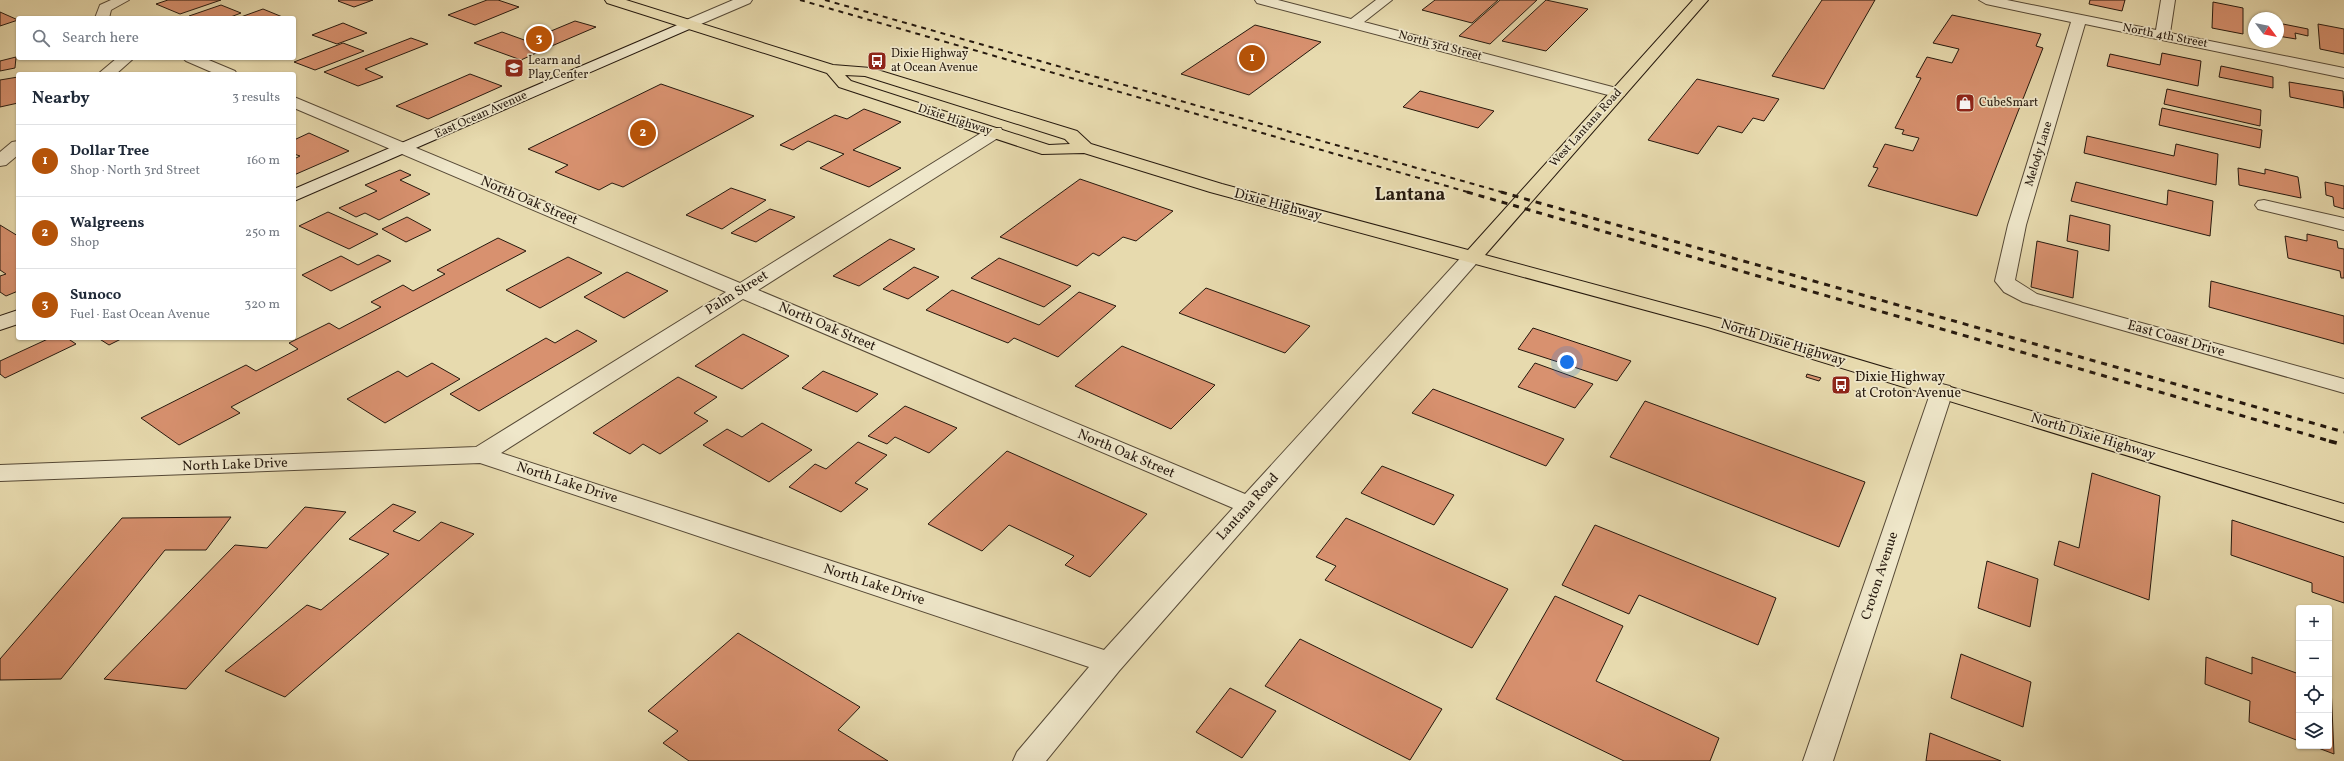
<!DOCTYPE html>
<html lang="en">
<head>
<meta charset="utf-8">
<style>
  :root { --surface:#fff; --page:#f2f2f3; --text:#1f2937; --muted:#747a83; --line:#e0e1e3; --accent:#b45309 }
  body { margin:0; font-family:Vollkorn,serif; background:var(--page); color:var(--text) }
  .controls { position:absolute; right:12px; bottom:12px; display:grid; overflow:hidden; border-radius:4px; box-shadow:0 1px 3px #0004 }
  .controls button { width:36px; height:36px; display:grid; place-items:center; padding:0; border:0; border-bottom:1px solid var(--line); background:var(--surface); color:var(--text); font:20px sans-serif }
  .compass { position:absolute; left:2248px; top:12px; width:36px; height:36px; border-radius:50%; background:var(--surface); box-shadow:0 1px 3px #0004; rotate:122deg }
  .you { position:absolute; left:1567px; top:362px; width:14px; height:14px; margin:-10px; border:3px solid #fff; border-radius:50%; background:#1a73e8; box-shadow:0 0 0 6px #1a73e833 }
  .badge { display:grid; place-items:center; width:26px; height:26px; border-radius:50%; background:var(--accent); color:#fff; font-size:13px; font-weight:700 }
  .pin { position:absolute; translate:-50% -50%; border:2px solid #fff; box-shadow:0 1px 4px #0006 }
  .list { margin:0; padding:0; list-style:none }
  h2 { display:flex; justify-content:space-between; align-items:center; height:52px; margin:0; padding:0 16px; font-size:17px }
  h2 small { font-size:13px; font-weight:400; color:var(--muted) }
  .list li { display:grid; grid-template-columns:26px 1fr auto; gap:12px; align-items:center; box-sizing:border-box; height:72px; padding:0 16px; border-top:1px solid var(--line) }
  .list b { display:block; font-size:15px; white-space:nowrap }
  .list p { margin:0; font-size:13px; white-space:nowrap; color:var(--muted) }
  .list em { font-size:13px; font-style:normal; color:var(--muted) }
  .icon { flex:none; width:22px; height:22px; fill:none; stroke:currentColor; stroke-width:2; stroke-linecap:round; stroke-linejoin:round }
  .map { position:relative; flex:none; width:2344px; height:761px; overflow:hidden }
  .search { position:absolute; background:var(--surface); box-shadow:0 1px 3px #0004; left:16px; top:16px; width:280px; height:44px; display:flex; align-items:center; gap:10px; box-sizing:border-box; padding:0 14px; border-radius:4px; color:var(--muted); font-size:15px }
  .panel { position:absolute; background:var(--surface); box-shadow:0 1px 3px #0004; left:16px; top:72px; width:280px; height:268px; border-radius:4px }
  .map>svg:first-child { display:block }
  .building { fill:#d8916f; stroke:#26190e }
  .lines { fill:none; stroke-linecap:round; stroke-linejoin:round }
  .minor-casing { stroke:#564936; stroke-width:2 }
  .tertiary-casing { stroke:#564936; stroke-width:2 }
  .secondary-casing { stroke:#26190e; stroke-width:2 }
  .primary-casing { stroke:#26190e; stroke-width:2 }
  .minor { fill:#efe7ca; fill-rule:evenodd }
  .tertiary { fill:#efe7ca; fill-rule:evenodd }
  .secondary { fill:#efe7ca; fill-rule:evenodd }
  .primary { fill:#e7daae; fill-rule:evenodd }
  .rail-far2 { stroke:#26190e; stroke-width:2; stroke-dasharray:5 5; stroke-linecap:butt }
  .rail-far1 { stroke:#26190e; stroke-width:3; stroke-dasharray:6 6; stroke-linecap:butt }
  .rail { stroke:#26190e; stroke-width:3.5; stroke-dasharray:8 8; stroke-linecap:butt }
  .labels { text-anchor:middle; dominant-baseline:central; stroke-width:3.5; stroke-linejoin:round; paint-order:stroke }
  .far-street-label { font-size:12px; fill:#26190e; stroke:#efe7ca }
  .far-poi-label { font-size:12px; fill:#26190e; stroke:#efe7ca; text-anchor:start }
  .street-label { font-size:14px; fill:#26190e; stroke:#efe7ca }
  .poi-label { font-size:14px; fill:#26190e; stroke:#efe7ca; text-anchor:start }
  .district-label { font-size:18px; font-weight:bold; fill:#26190e; stroke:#efe7ca }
</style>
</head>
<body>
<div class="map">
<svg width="2344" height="761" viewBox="0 0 2344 761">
  <rect width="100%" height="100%" fill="#e7daae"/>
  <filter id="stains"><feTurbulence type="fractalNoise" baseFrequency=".005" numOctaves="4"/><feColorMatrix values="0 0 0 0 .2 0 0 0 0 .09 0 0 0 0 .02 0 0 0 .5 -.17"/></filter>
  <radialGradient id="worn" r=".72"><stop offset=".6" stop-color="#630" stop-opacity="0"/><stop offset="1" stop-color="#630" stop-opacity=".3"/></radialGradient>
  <path class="building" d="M168,0H221L180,14L156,4Z
    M373,0L354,7L338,1L339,0Z
    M487,0H498L519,7L475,25L448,15Z
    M1435,0H1498L1472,23L1422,10Z
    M1500,0H1537L1490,44L1459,36Z
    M1546,0L1588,9L1546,51L1502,41Z
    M1822,0H1875L1824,89L1772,76Z
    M2090,0H2125L2122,11L2089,4Z
    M2213,2L2243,8V34L2212,28Z
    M221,5L241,13L228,18H193L189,16Z
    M263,9L285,18H238Z
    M0,12L18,20L0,26Z
    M1952,15L2041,34L2036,46L2043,48L1977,216L1868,186L1878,168L1873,167L1885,144L1913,151L1919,138L1902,134L1904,130L1895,128L1921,78L1916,77L1927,57L1952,63L1959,49L1933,43Z
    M575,21L596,27L547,48L527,41Z
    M343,23L367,33L337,44L312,35Z
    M2278,23L2308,29V36L2295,33L2296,39L2278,36Z
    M2318,24L2344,29V54L2320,49Z
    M1255,25L1321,42L1249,95L1181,74Z
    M502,32L527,41L547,48L521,60L474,43Z
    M411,38L428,44L365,69L383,77L358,86L324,72Z
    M343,43L364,51L315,70L294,62Z
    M2162,53L2201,61L2198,86L2107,66L2110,54L2160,65Z
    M16,57L15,68L0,71V61Z
    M2221,66L2273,77V88L2219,77Z
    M470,74L502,86L428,119L396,106Z
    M18,77V103L0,107V80Z
    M1697,79L1779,99L1764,121L1753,118L1742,133L1718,126L1698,154L1648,140Z
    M2289,82L2343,91L2344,108L2290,97Z
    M661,84L754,116L623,187L612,183L599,190L555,172L568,165L528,149Z
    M2167,89L2261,110L2260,126L2164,104Z
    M1420,91L1494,111L1478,128L1403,107Z
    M2162,108L2262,130L2260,148L2159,125Z
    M864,109L901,122L853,150L901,168L869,187L820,168L844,154L808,141L793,150L780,145L835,115L847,119Z
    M309,133L349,151L294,175V159L300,156L294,154V140Z
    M2087,136L2174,156L2176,144L2218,154L2216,185L2084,153Z
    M2238,168L2265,174V169L2298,177L2301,198L2239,185Z
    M400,170L411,175L400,180L430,194L379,220L365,213L356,217L339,208L377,191L365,185Z
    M1080,179L1173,211L1136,241L1123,237L1099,256L1093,253L1077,266L1000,237Z
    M2076,182L2167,205L2168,190L2213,201L2210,236L2071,201Z
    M2325,182L2344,186V209L2334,206L2333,197L2326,195Z
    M731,188L766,200L722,229L686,215Z
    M770,209L795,217L756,242L731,233Z
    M328,212L378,234L349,249L299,226Z
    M2070,215L2110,225L2109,251L2067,241Z
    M407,217L431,230L406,242L382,229Z
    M0,225L18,236V291L6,296L0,292V276L6,274L0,270Z
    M2307,234L2337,241L2338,248L2344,249V278H2341L2340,271L2288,258L2285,236L2307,241Z
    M498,238L526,251L231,407L240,413L179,445L141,418L246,365L256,371L298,349L289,343L329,323L339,329L381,307L371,302L403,285L413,291L445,274L437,270Z
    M890,239L915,249L859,286L833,276Z
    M2037,241L2078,251L2073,298L2031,287Z
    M378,255L391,261L331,291L302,275L341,256L358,265Z
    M568,257L602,273L540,308L506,290Z
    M999,258L1071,286L1044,307L971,278Z
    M914,267L939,277L908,299L883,289Z
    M627,272L668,291L624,318L584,297Z
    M2211,281L2344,316V344L2209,307Z
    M1206,288L1310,326L1285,353L1179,313Z
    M952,290L1039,325L1079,292L1116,306L1058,357L1014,338L1008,343L926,310Z
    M1533,328L1602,351L1631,361L1617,381L1518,349Z
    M577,330L597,341L479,411L450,394L546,338L555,343Z
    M743,334L789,356L742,389L695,366Z
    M50,338H67L76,344L5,378L0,374V361Z
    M98,338H123L109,345Z
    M1122,346L1215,385L1171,429L1075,386Z
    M432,363L460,379L385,423L347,399L398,371L407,377Z
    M1535,363L1593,384L1575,408L1518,387Z
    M823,371L878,394L857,412L802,388Z
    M1807,374L1821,378L1819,381L1806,377Z
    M678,377L717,397L694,413L708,421L660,454L643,444L630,454L593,433Z
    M1433,389L1564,439L1546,466L1412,413Z
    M1645,401L1865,482L1839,547L1610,457Z
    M905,406L957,428L929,453L895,437L887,444L868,436Z
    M762,423L812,450L769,482L703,445L727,429L742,437Z
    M858,442L887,455L855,483L868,489L841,512L789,487L815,464L826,469Z
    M1007,451L1147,514L1090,577L1065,565L1074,556L1009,525L982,551L928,524Z
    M1382,466L1454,495L1434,525L1361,493Z
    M2092,473L2160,496L2149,600L2054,565L2059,541L2079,548Z
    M393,504L416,512L393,531L419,541L441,522L474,534L285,697L225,671L307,605L321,610L389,554L349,539Z
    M305,507L346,512L186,689L104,679L235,545L267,548Z
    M231,517L206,550H165L61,679L0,680V659L122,518Z
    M1346,518L1508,589L1472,648L1325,580L1336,566L1316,557Z
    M2232,520L2344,557V603L2312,592V583L2231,555Z
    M1595,525L1776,598L1758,645L1639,595L1629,614L1562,585Z
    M1987,561L2038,579L2030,627L1978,608Z
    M1555,596L1623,626L1596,681L1719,738L1710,761H1624L1496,699Z
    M738,633L860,707L838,730L888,761H689L663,743L678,731L648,711Z
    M1300,639L1442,709L1410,760L1265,686Z
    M1961,654L2031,682L2023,727L1951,698Z
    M2206,657L2252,674V657L2299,674V741L2249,722L2250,701L2205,684Z
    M2329,685L2331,686L2334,754L2313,746H2329Z
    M1230,688L1276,711L1242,758L1196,732Z
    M1930,733L2001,761H1926Z"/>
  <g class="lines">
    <defs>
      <path id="minor" d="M111,0H129L111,10L109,18H95L100,5Z
        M1255,0H1278L1351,19L1376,0H1392L1364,22L1624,90L1626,93L1624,96H1612L1257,3Z
        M1979,0H2007L2156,30L2161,0H2175L2170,33L2344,68V78L2085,24L2026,225L2015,280L2037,294L2344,379V393L2023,302L2004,292L1995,281L2008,225L2071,22L1986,4Z
        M117,58H134L116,74H98Z
        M183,58H204L235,71L237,74H216L186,61Z
        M294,97L740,283L989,128H1001L1003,132L1001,136L758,290L1245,494L1465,253L1472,251L1479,253L1482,257L1119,671L1046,761H1013L1017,752L1089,667L480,463L0,481V465L476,447L726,292L294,108ZM743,299L1233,508L1104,650L501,453Z
        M18,141V155L6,165L0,166V152L12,142Z
        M2264,200L2344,218V230L2258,209L2255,205L2258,201Z
        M1942,384L1950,386L1953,391L1833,761H1803L1931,391L1934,386Z"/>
      <path id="tertiary" d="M733,0H752L750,3L694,27H684L682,24L684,21Z"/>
      <path id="secondary" d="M689,20L694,21L696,24L694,27L294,201V189Z
        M18,310V324L0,330V316Z"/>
      <path id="primary" d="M605,0H626L833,65L871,68L1077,131L1091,144L1222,184L1468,250L1693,0H1708L1485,255L1722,319L2344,504V522L1708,327L1210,192L1084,153L1042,154L839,87L827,73L607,3ZM845,75L865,76L1065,139L1070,144L1049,145L851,81Z"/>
    </defs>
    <use href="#minor" class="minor-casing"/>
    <use href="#tertiary" class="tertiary-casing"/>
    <use href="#secondary" class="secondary-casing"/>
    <use href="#primary" class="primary-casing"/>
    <use href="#minor" class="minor"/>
    <use href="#tertiary" class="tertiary"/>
    <use href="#secondary" class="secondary"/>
    <use href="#primary" class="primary"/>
    <path class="rail-far2" d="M800,0L1471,193
      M825,0L1505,193"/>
    <path class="rail-far1" d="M1467,192L2333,442
      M1501,192L2344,432"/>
    <path class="rail" d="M2329,441L2344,445"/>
  </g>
  <defs>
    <symbol id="bus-square" viewBox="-11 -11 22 22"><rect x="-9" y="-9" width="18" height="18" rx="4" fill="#8f2418" stroke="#efe7ca"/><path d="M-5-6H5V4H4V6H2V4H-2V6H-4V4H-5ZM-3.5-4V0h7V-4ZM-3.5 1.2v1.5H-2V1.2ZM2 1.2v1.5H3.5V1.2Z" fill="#fff"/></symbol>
    <symbol id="school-square" viewBox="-11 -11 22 22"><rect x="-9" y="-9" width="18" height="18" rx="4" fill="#8f2418" stroke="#efe7ca"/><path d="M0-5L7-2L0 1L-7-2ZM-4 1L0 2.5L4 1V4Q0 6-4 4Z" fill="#fff"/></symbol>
    <symbol id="shop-square" viewBox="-11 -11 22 22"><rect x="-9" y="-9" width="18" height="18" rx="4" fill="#8f2418" stroke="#efe7ca"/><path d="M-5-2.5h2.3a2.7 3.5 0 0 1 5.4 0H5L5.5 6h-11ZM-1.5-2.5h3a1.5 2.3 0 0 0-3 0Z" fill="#fff"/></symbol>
  </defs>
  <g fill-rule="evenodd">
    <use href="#bus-square" x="866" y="50" width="22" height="22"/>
    <use href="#school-square" x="503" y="57" width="22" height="22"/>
    <use href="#shop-square" x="1954" y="92" width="22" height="22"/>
    <use href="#bus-square" x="1830" y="374" width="22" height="22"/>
  </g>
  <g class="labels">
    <g class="far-street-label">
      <text transform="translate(2165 36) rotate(11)">North 4th Street</text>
      <text transform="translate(1440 46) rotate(15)">North 3rd Street</text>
      <text transform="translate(481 115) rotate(-24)">East Ocean Avenue</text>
      <text transform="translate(955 120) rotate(18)">Dixie Highway</text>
      <text transform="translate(1586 128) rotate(-48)">West Lantana Road</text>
      <text transform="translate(2039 154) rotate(-73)">Melody Lane</text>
    </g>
    <g class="far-poi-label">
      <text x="891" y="54">Dixie Highway<tspan x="891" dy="14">at Ocean Avenue</tspan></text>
      <text x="528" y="61">Learn and<tspan x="528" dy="14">Play Center</tspan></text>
      <text x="1979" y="103">CubeSmart</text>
    </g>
    <g class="street-label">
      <text transform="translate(529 201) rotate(23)">North Oak Street</text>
      <text transform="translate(1278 205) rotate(15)">Dixie Highway</text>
      <text transform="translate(737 293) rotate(-32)">Palm Street</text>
      <text transform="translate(827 327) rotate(23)">North Oak Street</text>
      <text transform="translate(2176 339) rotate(16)">East Coast Drive</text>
      <text transform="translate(1783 343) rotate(17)">North Dixie Highway</text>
      <text transform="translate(2093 437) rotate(17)">North Dixie Highway</text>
      <text transform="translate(1126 454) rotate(23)">North Oak Street</text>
      <text transform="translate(235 465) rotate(-2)">North Lake Drive</text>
      <text transform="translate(567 483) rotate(18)">North Lake Drive</text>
      <text transform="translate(1248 507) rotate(-48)">Lantana Road</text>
      <text transform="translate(1880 576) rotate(-72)">Croton Avenue</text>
      <text transform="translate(874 585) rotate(18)">North Lake Drive</text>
    </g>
    <g class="poi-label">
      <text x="1855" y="377">Dixie Highway<tspan x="1855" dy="16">at Croton Avenue</tspan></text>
    </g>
    <g class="district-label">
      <text x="1410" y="195">Lantana</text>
    </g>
  </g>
  <rect width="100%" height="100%" filter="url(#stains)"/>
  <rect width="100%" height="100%" fill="url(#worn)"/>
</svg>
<div class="controls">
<button>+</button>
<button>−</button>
<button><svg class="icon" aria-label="locate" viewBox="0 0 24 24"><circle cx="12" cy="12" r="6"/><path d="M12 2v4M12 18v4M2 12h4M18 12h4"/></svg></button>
<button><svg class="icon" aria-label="layers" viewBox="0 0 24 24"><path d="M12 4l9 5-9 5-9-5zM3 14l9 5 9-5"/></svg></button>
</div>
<svg class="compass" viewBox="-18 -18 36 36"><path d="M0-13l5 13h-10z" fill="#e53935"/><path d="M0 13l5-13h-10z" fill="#747a83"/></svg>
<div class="you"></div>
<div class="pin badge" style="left:1252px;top:58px">1</div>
<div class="pin badge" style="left:643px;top:133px">2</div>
<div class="pin badge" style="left:539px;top:39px">3</div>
<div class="search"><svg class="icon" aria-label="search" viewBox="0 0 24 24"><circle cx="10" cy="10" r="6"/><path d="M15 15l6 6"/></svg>Search here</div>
<section class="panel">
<h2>Nearby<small>3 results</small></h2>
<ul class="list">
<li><span class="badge">1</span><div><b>Dollar Tree</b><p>Shop · North 3rd Street</p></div><em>160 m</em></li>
<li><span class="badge">2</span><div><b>Walgreens</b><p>Shop</p></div><em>250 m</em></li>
<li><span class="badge">3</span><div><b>Sunoco</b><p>Fuel · East Ocean Avenue</p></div><em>320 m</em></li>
</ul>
</section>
</div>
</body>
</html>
